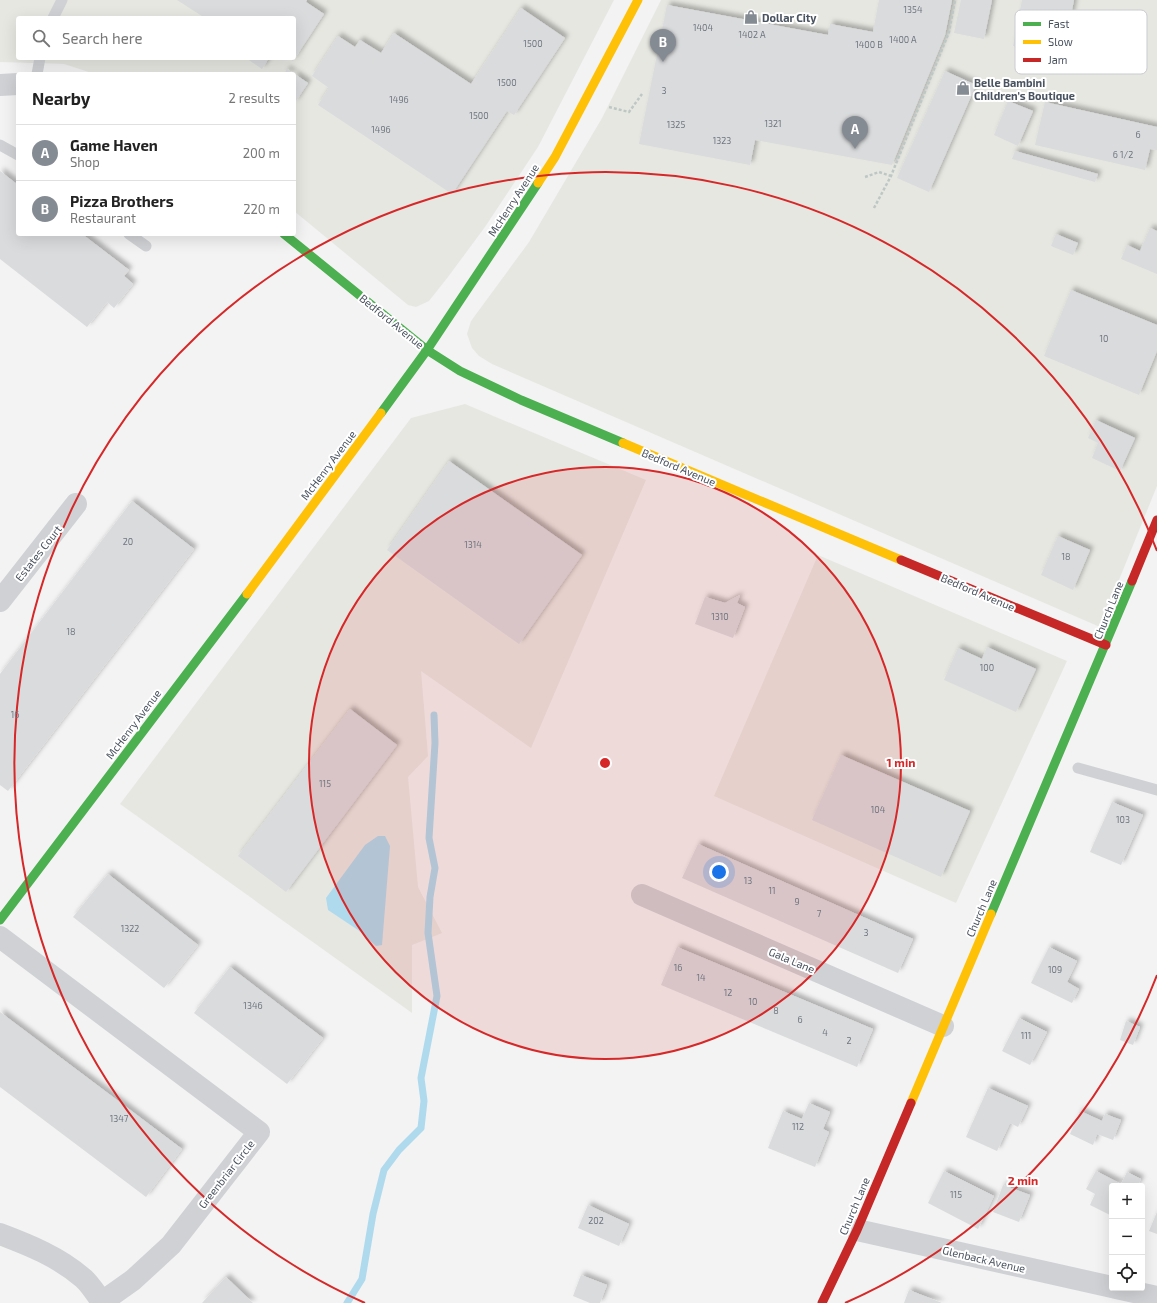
<!DOCTYPE html>
<html lang="en">
<head>
<meta charset="utf-8">
<style>
  :root { --surface:#fff; --page:#f6f6f6; --text:#222; --muted:#767676; --line:#e0e0e0; --accent:#858b93 }
  body { margin:0; font-family:"Exo 2",sans-serif; background:var(--page); color:var(--text) }
  .controls { position:absolute; right:12px; bottom:12px; display:grid; overflow:hidden; border-radius:4px; box-shadow:0 4px 16px #0002 }
  .controls button { width:36px; height:36px; display:grid; place-items:center; padding:0; border:0; border-bottom:1px solid var(--line); background:var(--surface); color:var(--text); font:20px sans-serif }
  .you { position:absolute; left:719px; top:872px; width:14px; height:14px; margin:-10px; border:3px solid #fff; border-radius:50%; background:#1a73e8; box-shadow:0 0 0 6px #1a73e833 }
  .badge { display:grid; place-items:center; width:26px; height:26px; border-radius:50%; background:var(--accent); color:#fff; font-size:13px; font-weight:700 }
  .pin { position:absolute; translate:-50% -33px; filter:drop-shadow(0 1px 2px #0008) }
  .pin::after { content:''; position:absolute; top:21px; width:14px; height:12px; background:inherit; clip-path:polygon(0 0,100% 0,50% 100%) }
  .list { margin:0; padding:0; list-style:none }
  h2 { display:flex; justify-content:space-between; align-items:center; height:52px; margin:0; padding:0 16px; font-size:17px }
  h2 small { font-size:13px; font-weight:400; color:var(--muted) }
  .list li { display:grid; grid-template-columns:26px 1fr auto; gap:12px; align-items:center; box-sizing:border-box; height:56px; padding:0 16px; border-top:1px solid var(--line) }
  .list b { display:block; font-size:15px; white-space:nowrap }
  .list p { margin:0; font-size:13px; white-space:nowrap; color:var(--muted) }
  .list em { font-size:13px; font-style:normal; color:var(--muted) }
  .icon { flex:none; width:22px; height:22px; fill:none; stroke:currentColor; stroke-width:2; stroke-linecap:round; stroke-linejoin:round }
  .map { position:relative; flex:none; width:1157px; height:1303px; overflow:hidden }
  .search { position:absolute; background:var(--surface); box-shadow:0 4px 16px #0002; left:16px; top:16px; width:280px; height:44px; display:flex; align-items:center; gap:10px; box-sizing:border-box; padding:0 14px; border-radius:4px; color:var(--muted); font-size:15px }
  .panel { position:absolute; background:var(--surface); box-shadow:0 4px 16px #0002; left:16px; top:72px; width:280px; height:164px; border-radius:4px }
  .map>svg:first-child { display:block }
  .commercial { fill:#e7e7e2; fill-rule:evenodd }
  .water { fill:#afdaed }
  .lines { fill:none; stroke-linecap:round; stroke-linejoin:round }
  .stream { stroke:#afdaed; stroke-width:7 }
  .building { fill:#dadbdd; filter:url(#shadow) }
  .path { stroke:#bdc8c5; stroke-width:2.5; stroke-dasharray:3 2; stroke-linecap:butt }
  .lane { stroke:#cfd1d4; stroke-width:11 }
  .street { stroke:#cfd1d4; stroke-width:22 }
  .fast { stroke:#4caf50; stroke-width:9 }
  .slow { stroke:#ffc107; stroke-width:9 }
  .jam { stroke:#c62828; stroke-width:9 }
  .ring { fill:none; stroke:#d62828; stroke-width:2 }
  .labels { text-anchor:middle; dominant-baseline:central; stroke-width:4; stroke-linejoin:round; paint-order:stroke }
  .number-label { font-size:9px; fill:#707680 }
  .poi-label { font-size:11px; font-weight:bold; fill:#4a5360; stroke:#fff; text-anchor:start }
  .street-label { font-size:11px; fill:#4a5360; stroke:#fff }
  .key { fill:#fff; stroke:#c9cbcf; stroke-width:1 }
  .key-label { font-size:11px; fill:#4a5360 }
  .centre { fill:#d62828; stroke:#fff; stroke-width:2 }
  .ring-label { font-size:12px; text-anchor:middle; font-weight:bold; fill:#d62828; stroke:#fff; stroke-width:4; stroke-linejoin:round; paint-order:stroke }
</style>
</head>
<body>
<div class="map">
<svg width="1157" height="1303" viewBox="0 0 1157 1303">
  <defs>
    <filter id="shadow"><feDropShadow dx="3.5" dy="-3.5" stdDeviation="2" flood-color="#0004"/></filter>
  </defs>
  <rect width="100%" height="100%" fill="#f3f3f3"/>
  <path class="commercial" d="M0,0H614L538,147L485,227L448,277L429,301L416,307L408,305L294,211V74H95L64,64L0,62ZM18,18H294V58H18Z
    M661,0H1157V486L1100,627L492,364L479,356L472,348L467,334L471,321L529,242L602,118Z
    M465,404L646,480L531,748L421,671L428,756L408,777L418,887L442,933L412,945V1013L120,804L411,418Z
    M818,555L1067,661L956,903L714,796Z"/>
  <path class="water" d="M378,836H385L390,846L382,945L376,946L358,930L328,910L326,898L365,845Z"/>
  <g class="lines">
    <path class="stream" d="M347,1303L362,1279L373,1214L384,1170L399,1150L421,1128L424,1101L421,1078L437,996L428,933L430,897L435,868L429,838L435,743L434,715"/>
  </g>
  <path class="building" d="M177,0H307L306,2L324,14L293,61L289,58H294V18H205Z
    M879,0H952L945,35L892,165L755,140L750,165L639,144L667,5L828,35L830,24L873,32Z
    M961,0H992L984,39L954,33Z
    M1022,0H1074L1063,56L1013,46Z
    M521,8L565,38L514,115L507,111L452,194L318,105L329,88L312,76L338,36L355,47L360,40L381,53L394,33L471,84Z
    M246,58H269L262,69Z
    M287,69L308,83L294,104V74H284Z
    M945,71L976,85L929,192L897,178Z
    M1008,101L1033,111L1018,146L994,135Z
    M1045,102L1157,127V150L1150,149L1145,170L1035,145Z
    M1015,151L1098,174L1095,182L1012,159Z
    M0,171L18,185V234H82L129,270L124,276L133,284L114,308L107,302L87,327L0,259Z
    M1150,228L1157,231V274L1121,259L1127,245L1140,251Z
    M1056,234L1078,243L1073,255L1051,246Z
    M1071,290L1157,325V351L1139,395L1044,356Z
    M1096,420L1135,438L1120,471L1092,458L1098,443L1088,438Z
    M449,461L582,555L519,644L387,550Z
    M132,501L194,549L8,791L0,785V674Z
    M1058,536L1090,550L1073,590L1041,575Z
    M740,595L737,603L745,607L733,638L695,624L705,597L725,603Z
    M987,647L1036,669L1016,712L944,680L958,648L982,659Z
    M350,709L397,745L286,892L238,856Z
    M841,755L970,811L941,877L812,820Z
    M1112,802L1143,815L1121,865L1090,852Z
    M698,844L913,939L898,973L682,878Z
    M108,874L198,945L164,988L73,917Z
    M677,947L873,1029L857,1067L661,985Z
    M1049,947L1077,961L1067,982L1079,989L1072,1003L1031,983Z
    M230,967L323,1038L287,1084L194,1013Z
    M0,1012L182,1149L146,1197L0,1087Z
    M1019,1018L1047,1032L1030,1065L1002,1051Z
    M1126,1021L1140,1027L1133,1045L1120,1040Z
    M988,1088L1028,1106L1018,1127L1010,1123L997,1151L966,1137Z
    M809,1103L830,1112L823,1129L829,1132L815,1167L768,1148L783,1111L802,1119Z
    M1080,1111L1102,1121L1105,1114L1121,1120L1113,1140L1097,1134L1093,1145L1070,1134Z
    M944,1171L994,1196L978,1229L928,1203Z
    M1096,1171L1121,1184L1127,1172L1141,1179L1137,1186H1112V1216L1090,1205L1095,1194L1086,1189Z
    M1003,1185L1030,1195L1019,1222L993,1212Z
    M588,1205L629,1224L619,1246L578,1228Z
    M1157,1212V1234L1149,1231Z
    M581,1275L607,1285L600,1303H590L573,1296Z
    M226,1277L253,1303H202Z
    M909,1290L942,1303H904Z"/>
  <g class="lines">
    <path class="path" d="M609,107L629,112L642,94
      M865,177L879,172L891,176
      M874,208L891,176L949,32L955,0"/>
    <path class="lane" d="M53,18L62,0
      M37,74L40,58
      M0,145L18,155
      M129,234L146,246
      M1078,768L1157,790"/>
    <path class="street" d="M0,85L18,84
      M0,601L76,504
      M642,895L943,1026
      M0,937L259,1132L171,1245L133,1280L102,1302C96,1294 90,1284 83,1278C59,1257 29,1245 0,1234
      M857,1230L1112,1287
      M1116,1288L1157,1297"/>
    <path class="fast" d="M284,234L427,350L460,371L521,400L623,443
      M381,413L427,350L538,183
      M991,914L1132,581
      M0,920L247,594"/>
    <path class="slow" d="M538,183L555,157L638,0
      M623,443L901,560
      M247,594L381,413
      M911,1103L991,914"/>
    <path class="jam" d="M901,560L1106,645
      M1132,581L1157,520
      M822,1303L857,1230L911,1103"/>
  </g>
  <circle cx="605" cy="763" r="296" fill="#d62828" fill-opacity=".12"/>
  <g class="ring">
    <circle cx="605" cy="763" r="296"/>
    <path d="M1157 975A591 591 0 0 1 845 1303M365 1303A591 591 0 1 1 1157 551"/>
  </g>
  <defs>
    <symbol id="shop-bare" viewBox="-9 -9 18 18"><path d="M-5-2.5h2.3a2.7 3.5 0 0 1 5.4 0H5L5.5 6h-11ZM-1.5-2.5h3a1.5 2.3 0 0 0-3 0Z" fill="#858b93" stroke="#fff" stroke-width="2.5" paint-order="stroke"/></symbol>
  </defs>
  <g fill-rule="evenodd">
    <use href="#shop-bare" x="741" y="7" width="20" height="20"/>
    <use href="#shop-bare" x="953" y="78" width="20" height="20"/>
  </g>
  <g class="labels">
    <g class="number-label">
      <text x="913" y="9">1354</text>
      <text x="703" y="27">1404</text>
      <text x="752" y="34">1402 A</text>
      <text x="903" y="39">1400 A</text>
      <text x="533" y="43">1500</text>
      <text x="869" y="44">1400 B</text>
      <text x="507" y="82">1500</text>
      <text x="664" y="90">3</text>
      <text x="399" y="99">1496</text>
      <text x="479" y="115">1500</text>
      <text x="773" y="123">1321</text>
      <text x="676" y="124">1325</text>
      <text x="381" y="129">1496</text>
      <text x="1138" y="134">6</text>
      <text x="722" y="140">1323</text>
      <text x="1123" y="154">6 1/2</text>
      <text x="1104" y="338">10</text>
      <text x="128" y="541">20</text>
      <text x="473" y="544">1314</text>
      <text x="1066" y="556">18</text>
      <text x="720" y="616">1310</text>
      <text x="71" y="631">18</text>
      <text x="987" y="667">100</text>
      <text x="15" y="714">16</text>
      <text x="325" y="783">115</text>
      <text x="878" y="809">104</text>
      <text x="1123" y="819">103</text>
      <text x="748" y="880">13</text>
      <text x="772" y="890">11</text>
      <text x="797" y="901">9</text>
      <text x="819" y="913">7</text>
      <text x="130" y="928">1322</text>
      <text x="866" y="932">3</text>
      <text x="678" y="967">16</text>
      <text x="1055" y="969">109</text>
      <text x="701" y="977">14</text>
      <text x="728" y="992">12</text>
      <text x="753" y="1001">10</text>
      <text x="253" y="1005">1346</text>
      <text x="776" y="1010">8</text>
      <text x="800" y="1019">6</text>
      <text x="825" y="1032">4</text>
      <text x="1026" y="1035">111</text>
      <text x="849" y="1040">2</text>
      <text x="119" y="1118">1347</text>
      <text x="798" y="1126">112</text>
      <text x="956" y="1194">115</text>
      <text x="596" y="1220">202</text>
    </g>
    <g class="poi-label">
      <text x="762" y="17">Dollar City</text>
      <text x="974" y="82">Belle Bambini<tspan x="974" dy="13">Children’s Boutique</tspan></text>
    </g>
    <g class="street-label">
      <text transform="translate(513 200) rotate(-57)">McHenry Avenue</text>
      <text transform="translate(392 321) rotate(39)">Bedford Avenue</text>
      <text transform="translate(328 465) rotate(-53)">McHenry Avenue</text>
      <text transform="translate(679 467) rotate(23)">Bedford Avenue</text>
      <text transform="translate(38 553) rotate(-52)">Estates Court</text>
      <text transform="translate(978 592) rotate(23)">Bedford Avenue</text>
      <text transform="translate(1108 610) rotate(-68)">Church Lane</text>
      <text transform="translate(133 724) rotate(-53)">McHenry Avenue</text>
      <text transform="translate(981 908) rotate(-67)">Church Lane</text>
      <text transform="translate(792 960) rotate(23)">Gala Lane</text>
      <text transform="translate(226 1174) rotate(-52)">Greenbriar Circle</text>
      <text transform="translate(854 1206) rotate(-67)">Church Lane</text>
      <text transform="translate(984 1259) rotate(13)">Glenback Avenue</text>
    </g>
  </g>
  <rect x="1015" y="10" width="132" height="64" rx="6" class="key"/>
  <rect x="1023" y="22" width="18" height="4" fill="#4caf50"/>
  <rect x="1023" y="40" width="18" height="4" fill="#ffc107"/>
  <rect x="1023" y="58" width="18" height="4" fill="#c62828"/>
  <g class="key-label">
    <text x="1048" y="28">Fast</text>
    <text x="1048" y="46">Slow</text>
    <text x="1048" y="64">Jam</text>
  </g>
  <circle cx="605" cy="763" r="6" class="centre"/>
  <g class="ring-label">
    <text x="901" y="767">1 min</text>
    <text x="1023" y="1185">2 min</text>
  </g>
</svg>
<div class="controls">
<button>+</button>
<button>−</button>
<button><svg class="icon" aria-label="locate" viewBox="0 0 24 24"><circle cx="12" cy="12" r="6"/><path d="M12 2v4M12 18v4M2 12h4M18 12h4"/></svg></button>
</div>
<div class="you"></div>
<div class="pin badge" style="left:855px;top:149px">A</div>
<div class="pin badge" style="left:663px;top:62px">B</div>
<div class="search"><svg class="icon" aria-label="search" viewBox="0 0 24 24"><circle cx="10" cy="10" r="6"/><path d="M15 15l6 6"/></svg>Search here</div>
<section class="panel">
<h2>Nearby<small>2 results</small></h2>
<ul class="list">
<li><span class="badge">A</span><div><b>Game Haven</b><p>Shop</p></div><em>200 m</em></li>
<li><span class="badge">B</span><div><b>Pizza Brothers</b><p>Restaurant</p></div><em>220 m</em></li>
</ul>
</section>
</div>
</body>
</html>
